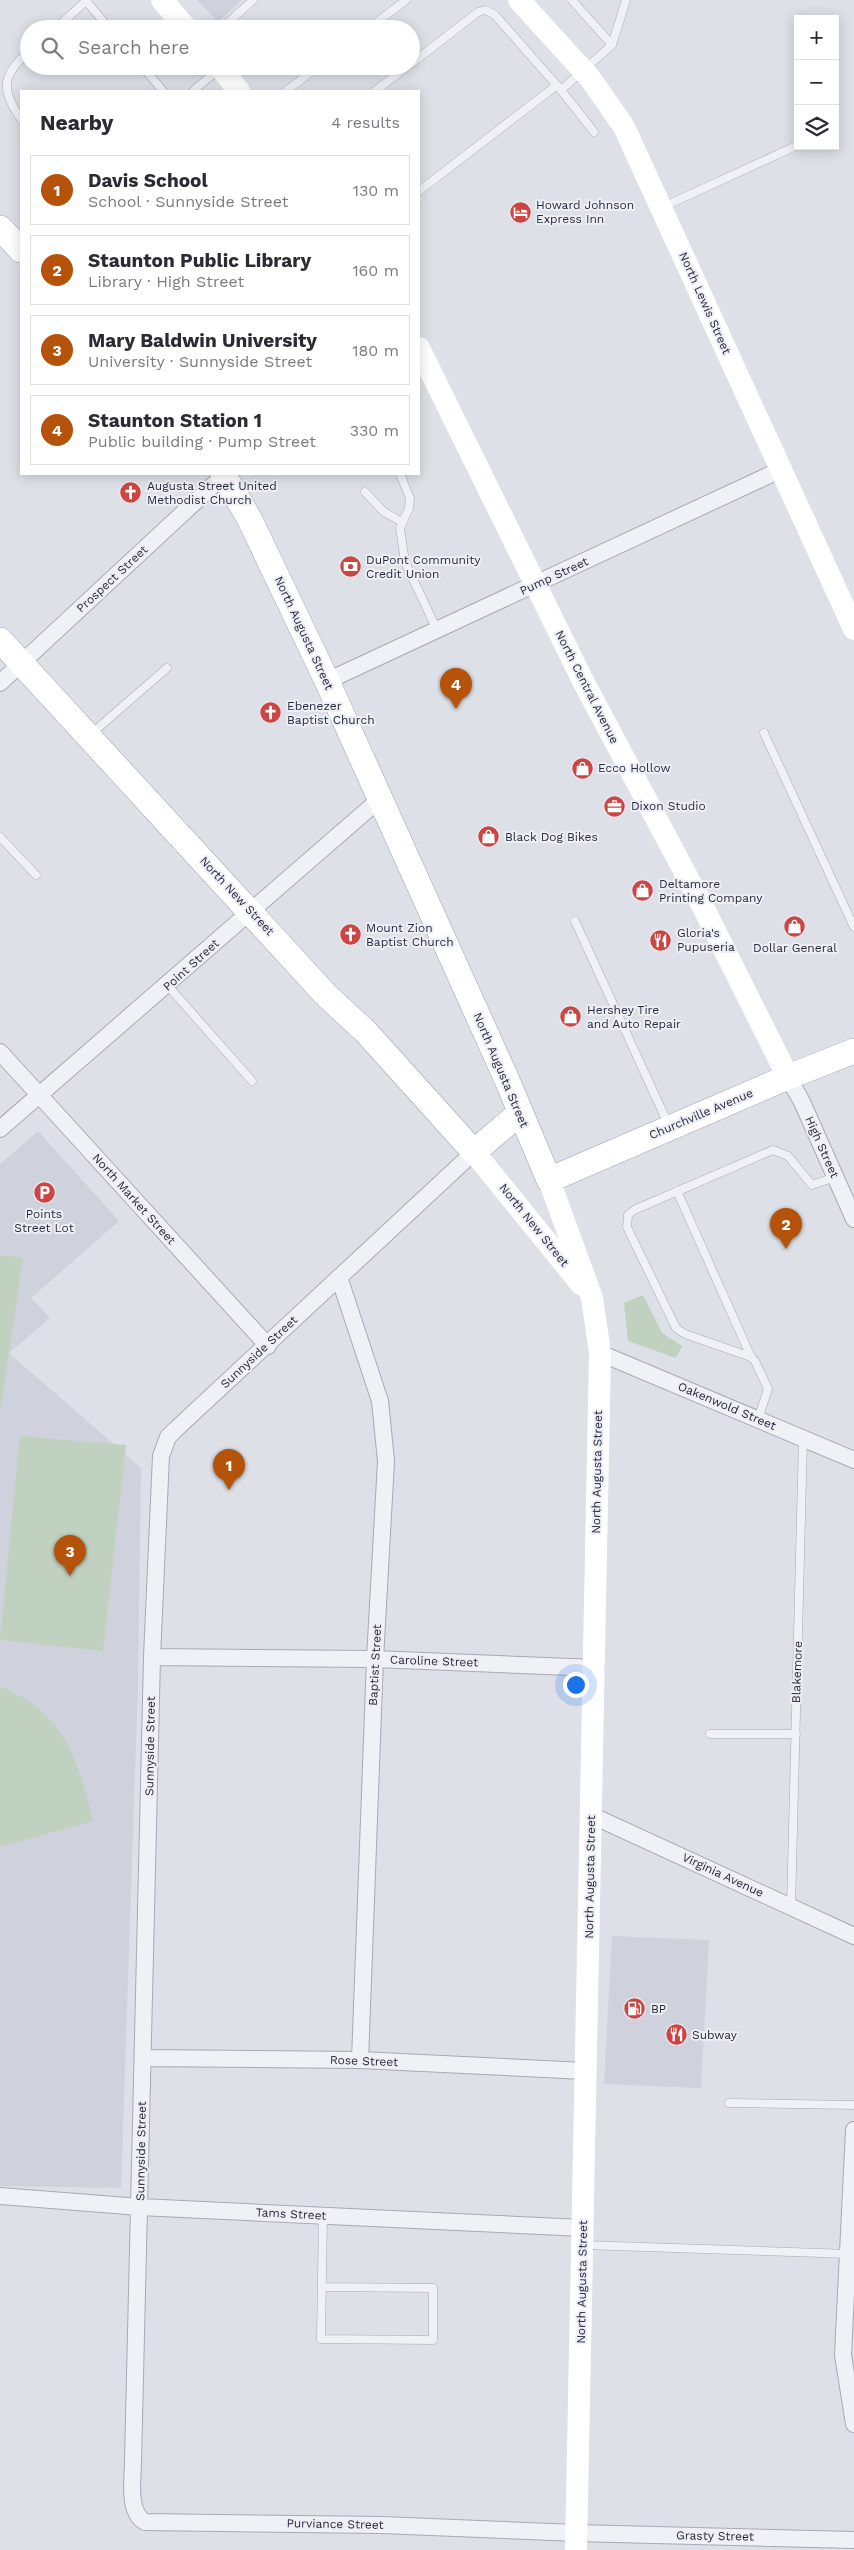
<!DOCTYPE html>
<html lang="en">
<head>
<meta charset="utf-8">
<style>
  :root { --surface:#fff; --page:#f7f7f7; --text:#2b2b33; --muted:#7c7c81; --line:#e1e1e2; --accent:#b45309 }
  body { margin:0; font-family:"Work Sans",sans-serif; background:var(--page); color:var(--text) }
  .controls { position:absolute; right:15px; top:15px; display:grid; overflow:hidden; border-radius:0px; box-shadow:0 2px 12px #0003 }
  .controls button { width:45px; height:45px; display:grid; place-items:center; padding:0; border:0; border-bottom:1px solid var(--line); background:var(--surface); color:var(--text); font:25px sans-serif }
  .you { position:absolute; left:575px; top:1684px; width:18px; height:18px; margin:-12px; border:4px solid #fff; border-radius:50%; background:#1a73e8; box-shadow:0 0 0 8px #1a73e833 }
  .badge { display:grid; place-items:center; width:32px; height:32px; border-radius:50%; background:var(--accent); color:#fff; font-size:16px; font-weight:700 }
  .pin { position:absolute; translate:-50% -41px; filter:drop-shadow(0 1px 2px #0008) }
  .pin::after { content:''; position:absolute; top:26px; width:18px; height:15px; background:inherit; clip-path:polygon(0 0,100% 0,50% 100%) }
  .list { margin:0; padding:0; list-style:none }
  h2 { display:flex; justify-content:space-between; align-items:center; height:65px; margin:0; padding:0 20px; font-size:21px }
  h2 small { font-size:16px; font-weight:400; color:var(--muted) }
  .list li { display:grid; grid-template-columns:32px 1fr auto; gap:15px; align-items:center; box-sizing:border-box; height:70px; margin:0 10px 10px; padding:0 10px; border:1px solid var(--line); border-radius:0px }
  .list b { display:block; font-size:19px; white-space:nowrap }
  .list p { margin:0; font-size:16px; white-space:nowrap; color:var(--muted) }
  .list em { font-size:16px; font-style:normal; color:var(--muted) }
  .icon { flex:none; width:28px; height:28px; fill:none; stroke:currentColor; stroke-width:2; stroke-linecap:round; stroke-linejoin:round }
  .map { position:relative; flex:none; width:854px; height:2550px; overflow:hidden }
  .search { position:absolute; background:var(--surface); box-shadow:0 2px 12px #0003; left:20px; top:20px; width:400px; height:55px; display:flex; align-items:center; gap:12px; box-sizing:border-box; padding:0 18px; border-radius:28px; color:var(--muted); font-size:19px }
  .panel { position:absolute; background:var(--surface); box-shadow:0 2px 12px #0003; left:20px; top:90px; width:400px; height:385px; border-radius:0px }
  .map>svg:first-child { display:block }
  .built { fill:#cfd2dc }
  .green { fill:#c0d1bf }
  .lines { fill:none; stroke-linecap:round; stroke-linejoin:round }
  .lane-casing { stroke:#a6aab4; stroke-width:9 }
  .street-casing { stroke:#a6aab4; stroke-width:18 }
  .primary-casing { stroke:#9da2b3; stroke-width:26 }
  .lane { stroke:#f0f1f6; stroke-width:8 }
  .street { stroke:#f0f1f6; stroke-width:16 }
  .secondary { stroke:#fff; stroke-width:22 }
  .primary { stroke:#fff; stroke-width:25 }
  .labels { text-anchor:middle; dominant-baseline:central; stroke-width:4; stroke-linejoin:round; paint-order:stroke }
  .poi-label { font-size:12px; fill:#272b3e; stroke:#edeff5; text-anchor:start }
  .street-label { font-size:12px; fill:#272b3e; stroke:#edeff5 }
</style>
</head>
<body>
<div class="map">
<svg width="854" height="2550" viewBox="0 0 854 2550">
  <rect width="100%" height="100%" fill="#dde0e7"/>
  <path class="built" d="M197,0H242L218,22Z
    M38,1131L119,1221L31,1298L50,1318L9,1353L141,1468L138,1684L121,2188L0,2186V1164Z
    M612,1936L709,1940L701,2088L604,2084Z"/>
  <path class="green" d="M0,1255L23,1258L0,1412Z
    M643,1295L662,1333L682,1346L676,1358L628,1341L624,1303Z
    M20,1436L126,1445L103,1651L0,1640Z
    M0,1686C64,1713 78,1758 93,1821L0,1847Z"/>
  <g class="lines">
    <defs>
      <path id="lane" d="M572,0L612,45
        M86,1L110,29
        M55,29L87,0
        M221,29L253,0
        M368,29L406,0
        M411,64L478,12L485,10L494,14L561,90
        M142,66L163,91
        M193,91L219,69
        M286,91L319,66
        M375,91L408,66
        M21,119C0,89 2,75 29,51
        M594,132L561,90L612,45L626,0
        M419,191L557,85
        M663,207L798,145
        M400,474L410,498L409,508L400,528L405,562L437,630
        M365,492L384,512L402,522
        M764,733L854,927
        M91,734L167,668
        M0,837L36,875
        M575,921L669,1126
        M168,986L252,1081
        M677,1191L751,1357
        M758,1419L768,1389L755,1361L751,1357L685,1334L676,1328L627,1227L628,1215L634,1210L773,1150L788,1156L812,1185L835,1177
        M710,1734H796
        M791,1907L803,1439
        M729,2103L854,2105
        M584,2245L850,2254
        M322,2287L433,2288V2340L321,2339L323,2215"/>
      <path id="street" d="M327,681L780,470
        M0,683L224,475
        M0,1052L268,1346
        M788,1077L802,1102L854,1219
        M0,1129L380,799
        M474,1152L175,1430L168,1437L161,1456L152,1657L133,2461C133,2478 127,2512 145,2522L382,2525L576,2533L854,2540
        M339,1277L380,1401L386,1461L375,1659L360,2060
        M600,1353L854,1460
        M152,1657L375,1659L596,1668
        M591,1815L854,1936
        M143,2058L360,2060L585,2071
        M854,2130L843,2355L854,2424
        M0,2196L140,2207L583,2228"/>
      <path id="primary" d="M0,228L21,250
        M223,474L249,518L327,681L507,1080L549,1180L788,1077L854,1051
        M0,640L326,995L366,1032L474,1152L520,1113"/>
    </defs>
    <use href="#lane" class="lane-casing"/>
    <use href="#street" class="street-casing"/>
    <use href="#primary" class="primary-casing"/>
    <use href="#lane" class="lane"/>
    <use href="#street" class="street"/>
    <path class="secondary" d="M162,0L187,29
      M519,0L590,78L624,127L854,629
      M219,66L239,91
      M419,348L583,681L699,899L788,1077
      M474,1152L581,1284
      M549,1180L592,1298L600,1353L576,2550"/>
    <use href="#primary" class="primary"/>
  </g>
  <defs>
    <symbol id="hotel-disc" viewBox="-11 -11 22 22"><circle r="9.5" fill="#cd4442" stroke="#edeff5"/><path d="M-6-4.5h1.5V1H6V5H4.5V3h-9V5H-6ZM-4 0a1.8 1.8 0 1 1 3.6 0ZM.5 0V-2.5h3Q6-2.5 6 0Z" fill="#fff"/></symbol>
    <symbol id="church-disc" viewBox="-11 -11 22 22"><circle r="9.5" fill="#cd4442" stroke="#edeff5"/><path d="M-1.2-6h2.4v3.5h3.3v2.4h-3.3V6h-2.4V-.1h-3.3v-2.4h3.3Z" fill="#fff"/></symbol>
    <symbol id="bank-disc" viewBox="-11 -11 22 22"><circle r="9.5" fill="#cd4442" stroke="#edeff5"/><path d="M-6-4H6V4H-6ZM0-2.3a2.3 2.3 0 1 0 0 4.6a2.3 2.3 0 1 0 0-4.6Z" fill="#fff"/></symbol>
    <symbol id="shop-disc" viewBox="-11 -11 22 22"><circle r="9.5" fill="#cd4442" stroke="#edeff5"/><path d="M-5-2.5h2.3a2.7 3.5 0 0 1 5.4 0H5L5.5 6h-11ZM-1.5-2.5h3a1.5 2.3 0 0 0-3 0Z" fill="#fff"/></symbol>
    <symbol id="office-disc" viewBox="-11 -11 22 22"><circle r="9.5" fill="#cd4442" stroke="#edeff5"/><path d="M-6-3h4V-5.5h4V-3h4V5H-6ZM-1-4.5V-3h2v-1.5ZM-6 0V1H6V0Z" fill="#fff"/></symbol>
    <symbol id="restaurant-disc" viewBox="-11 -11 22 22"><circle r="9.5" fill="#cd4442" stroke="#edeff5"/><path d="M-5-6h1v4h1v-4h1v4h1v-4h1v5L-1.5 .5V6h-2V.5L-5-1ZM5-6V6H3V1.5H1.5Q1.5-4 5-6Z" fill="#fff"/></symbol>
    <symbol id="parking-disc" viewBox="-11 -11 22 22"><circle r="9.5" fill="#cd4442" stroke="#edeff5"/><path d="M-3.5-5.5H1a3.5 3.5 0 0 1 0 7H-1V5.5H-3.5ZM-1-3.4V-.6H.8a1.4 1.4 0 0 0 0-2.8Z" fill="#fff"/></symbol>
    <symbol id="fuel-disc" viewBox="-11 -11 22 22"><circle r="9.5" fill="#cd4442" stroke="#edeff5"/><path d="M-5.5-6h7V0h2V4h1.3V-2.5L3-4.5l.8-.8L6-3V5H2.5V1h-1V6h-7ZM-4.2-4.7v3.2H.2V-4.7Z" fill="#fff"/></symbol>
  </defs>
  <g fill-rule="evenodd">
    <use href="#hotel-disc" x="508" y="200" width="25" height="25"/>
    <use href="#church-disc" x="118" y="480" width="25" height="25"/>
    <use href="#bank-disc" x="338" y="554" width="25" height="25"/>
    <use href="#church-disc" x="258" y="700" width="25" height="25"/>
    <use href="#shop-disc" x="570" y="756" width="25" height="25"/>
    <use href="#office-disc" x="602" y="794" width="25" height="25"/>
    <use href="#shop-disc" x="476" y="824" width="25" height="25"/>
    <use href="#shop-disc" x="630" y="878" width="25" height="25"/>
    <use href="#shop-disc" x="782" y="914" width="25" height="25"/>
    <use href="#church-disc" x="338" y="922" width="25" height="25"/>
    <use href="#restaurant-disc" x="648" y="928" width="25" height="25"/>
    <use href="#shop-disc" x="558" y="1004" width="25" height="25"/>
    <use href="#parking-disc" x="32" y="1180" width="25" height="25"/>
    <use href="#fuel-disc" x="622" y="1996" width="25" height="25"/>
    <use href="#restaurant-disc" x="664" y="2022" width="25" height="25"/>
  </g>
  <g class="labels">
    <g class="poi-label">
      <text x="536" y="205">Howard Johnson<tspan x="536" dy="14">Express Inn</tspan></text>
      <text x="147" y="486">Augusta Street United<tspan x="147" dy="14">Methodist Church</tspan></text>
      <text x="366" y="560">DuPont Community<tspan x="366" dy="14">Credit Union</tspan></text>
      <text x="287" y="706">Ebenezer<tspan x="287" dy="14">Baptist Church</tspan></text>
      <text x="598" y="768">Ecco Hollow</text>
      <text x="631" y="806">Dixon Studio</text>
      <text x="505" y="837">Black Dog Bikes</text>
      <text x="659" y="884">Deltamore<tspan x="659" dy="14">Printing Company</tspan></text>
      <text x="366" y="928">Mount Zion<tspan x="366" dy="14">Baptist Church</tspan></text>
      <text x="677" y="933">Gloria's<tspan x="677" dy="14">Pupuseria</tspan></text>
      <text x="795" y="948" text-anchor="middle">Dollar General</text>
      <text x="587" y="1010">Hershey Tire<tspan x="587" dy="14">and Auto Repair</tspan></text>
      <text x="44" y="1214" text-anchor="middle">Points<tspan x="44" dy="14">Street Lot</tspan></text>
      <text x="651" y="2009">BP</text>
      <text x="692" y="2035">Subway</text>
    </g>
    <g class="street-label">
      <text transform="translate(705 303) rotate(66)">North Lewis Street</text>
      <text transform="translate(554 576) rotate(-25)">Pump Street</text>
      <text transform="translate(112 579) rotate(-43)">Prospect Street</text>
      <text transform="translate(304 633) rotate(65)">North Augusta Street</text>
      <text transform="translate(587 687) rotate(63)">North Central Avenue</text>
      <text transform="translate(237 896) rotate(47)">North New Street</text>
      <text transform="translate(191 965) rotate(-42)">Point Street</text>
      <text transform="translate(501 1070) rotate(67)">North Augusta Street</text>
      <text transform="translate(701 1114) rotate(-23)">Churchville Avenue</text>
      <text transform="translate(822 1147) rotate(66)">High Street</text>
      <text transform="translate(134 1199) rotate(48)">North Market Street</text>
      <text transform="translate(534 1225) rotate(51)">North New Street</text>
      <text transform="translate(259 1352) rotate(-43)">Sunnyside Street</text>
      <text transform="translate(727 1406) rotate(23)">Oakenwold Street</text>
      <text transform="translate(597 1472) rotate(-89)">North Augusta Street</text>
      <text transform="translate(434 1661) rotate(2)">Caroline Street</text>
      <text transform="translate(375 1665) rotate(-87)">Baptist Street</text>
      <text transform="translate(797 1672) rotate(-88)">Blakemore</text>
      <text transform="translate(150 1746) rotate(-89)">Sunnyside Street</text>
      <text transform="translate(723 1875) rotate(25)">Virginia Avenue</text>
      <text transform="translate(590 1877) rotate(-89)">North Augusta Street</text>
      <text transform="translate(364 2061) rotate(2)">Rose Street</text>
      <text transform="translate(141 2151) rotate(-89)">Sunnyside Street</text>
      <text transform="translate(291 2214) rotate(3)">Tams Street</text>
      <text transform="translate(582 2282) rotate(-89)">North Augusta Street</text>
      <text transform="translate(335 2524) rotate(1)">Purviance Street</text>
      <text transform="translate(715 2536) rotate(1)">Grasty Street</text>
    </g>
  </g>
</svg>
<div class="controls">
<button>+</button>
<button>−</button>
<button><svg class="icon" aria-label="layers" viewBox="0 0 24 24"><path d="M12 4l9 5-9 5-9-5zM3 14l9 5 9-5"/></svg></button>
</div>
<div class="you"></div>
<div class="pin badge" style="left:229px;top:1490px">1</div>
<div class="pin badge" style="left:786px;top:1249px">2</div>
<div class="pin badge" style="left:70px;top:1576px">3</div>
<div class="pin badge" style="left:456px;top:709px">4</div>
<div class="search"><svg class="icon" aria-label="search" viewBox="0 0 24 24"><circle cx="10" cy="10" r="6"/><path d="M15 15l6 6"/></svg>Search here</div>
<section class="panel">
<h2>Nearby<small>4 results</small></h2>
<ul class="list">
<li><span class="badge">1</span><div><b>Davis School</b><p>School · Sunnyside Street</p></div><em>130 m</em></li>
<li><span class="badge">2</span><div><b>Staunton Public Library</b><p>Library · High Street</p></div><em>160 m</em></li>
<li><span class="badge">3</span><div><b>Mary Baldwin University</b><p>University · Sunnyside Street</p></div><em>180 m</em></li>
<li><span class="badge">4</span><div><b>Staunton Station 1</b><p>Public building · Pump Street</p></div><em>330 m</em></li>
</ul>
</section>
</div>
</body>
</html>
